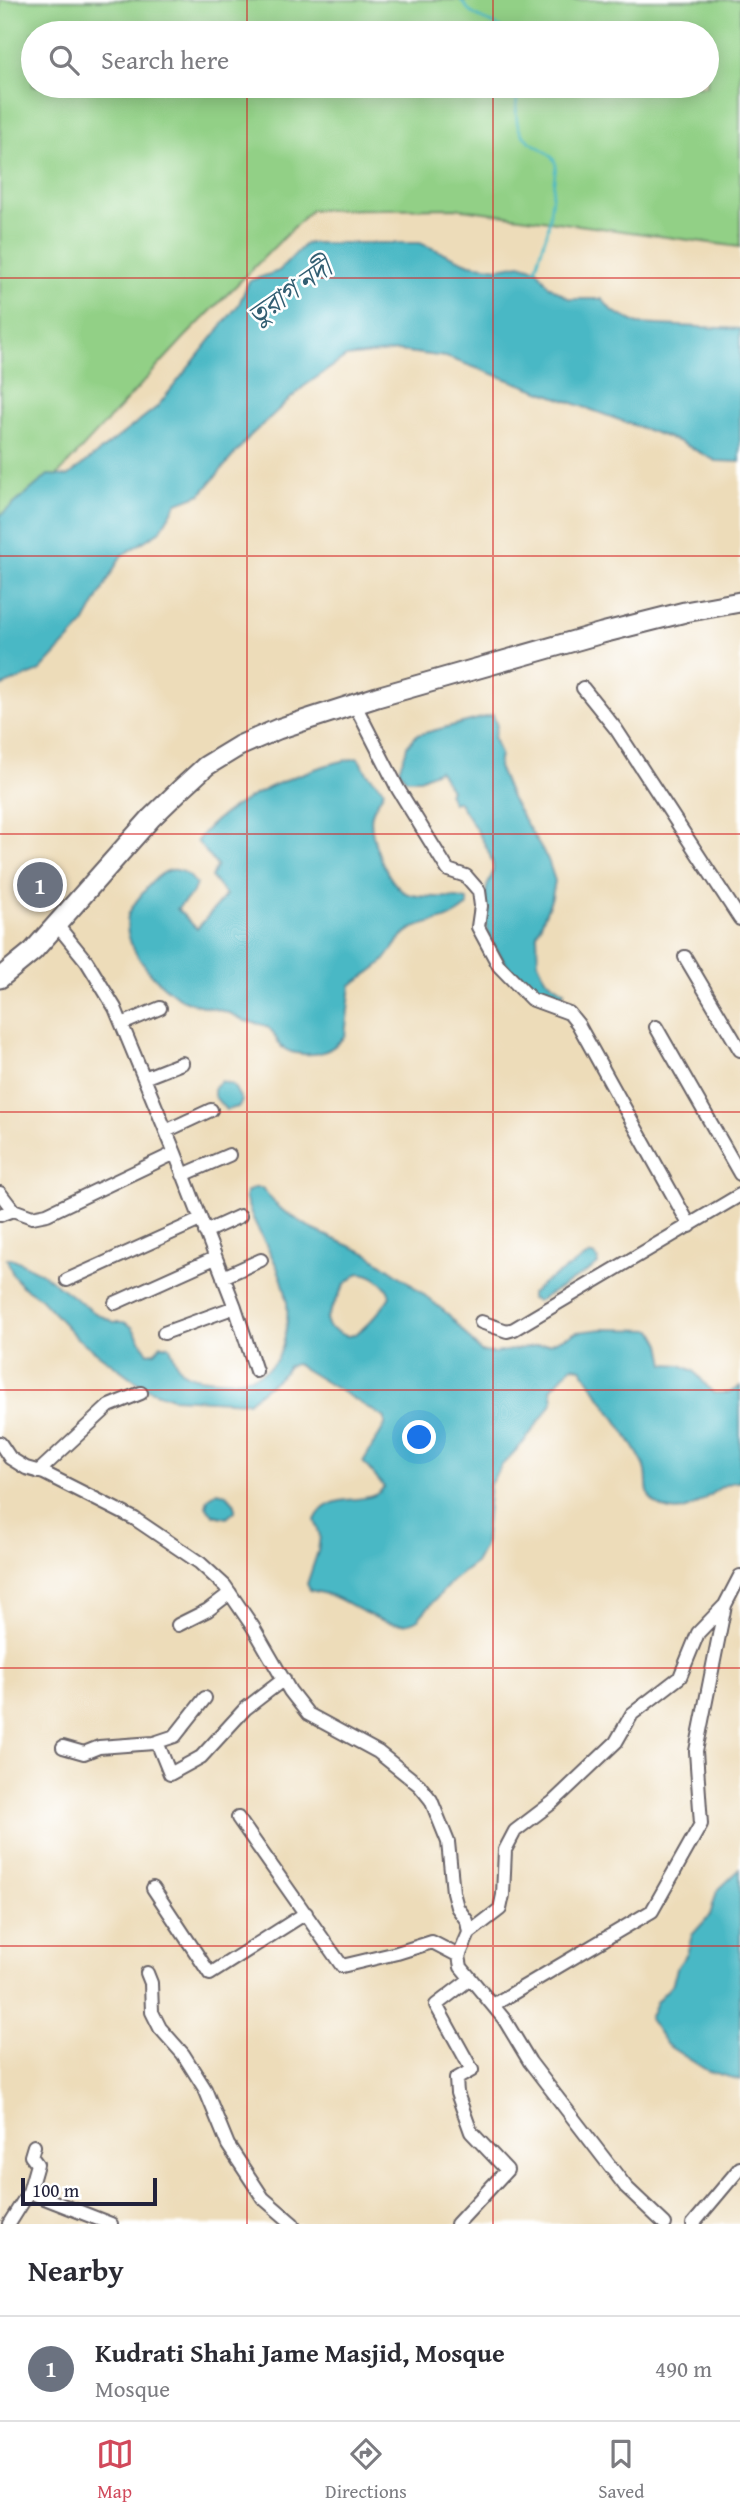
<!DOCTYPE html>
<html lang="en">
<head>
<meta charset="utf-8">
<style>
  :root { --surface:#fff; --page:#f2f2f3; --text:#2b2b33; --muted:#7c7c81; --line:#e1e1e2; --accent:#d1495b }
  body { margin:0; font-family:"Gentium Book Plus","Noto Serif Bengali",serif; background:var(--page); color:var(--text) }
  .scale { position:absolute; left:21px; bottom:18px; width:136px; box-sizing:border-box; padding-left:7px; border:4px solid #22223b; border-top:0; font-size:19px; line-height:24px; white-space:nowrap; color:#22223b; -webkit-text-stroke:5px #fff; paint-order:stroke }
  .you { position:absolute; left:420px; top:1438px; width:24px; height:24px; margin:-18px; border:5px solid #fff; border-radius:50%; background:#1a73e8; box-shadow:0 0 0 10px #1a73e833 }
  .badge { display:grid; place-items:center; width:46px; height:46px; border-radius:50%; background:var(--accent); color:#fff; font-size:23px; font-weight:700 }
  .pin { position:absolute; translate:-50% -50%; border:4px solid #fff; box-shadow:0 2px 7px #0006 }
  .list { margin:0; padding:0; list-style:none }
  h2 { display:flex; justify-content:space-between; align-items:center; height:91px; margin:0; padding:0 28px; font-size:30px }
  h2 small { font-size:23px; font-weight:400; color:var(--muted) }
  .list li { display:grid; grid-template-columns:46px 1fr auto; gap:21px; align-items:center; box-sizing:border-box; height:105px; padding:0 28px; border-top:2px solid var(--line) }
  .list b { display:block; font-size:26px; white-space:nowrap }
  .list p { margin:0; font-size:23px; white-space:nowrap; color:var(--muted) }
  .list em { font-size:23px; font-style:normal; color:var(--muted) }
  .icon { flex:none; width:38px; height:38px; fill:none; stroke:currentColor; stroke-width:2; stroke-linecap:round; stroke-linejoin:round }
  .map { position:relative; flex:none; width:740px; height:2224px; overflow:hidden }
  .search { position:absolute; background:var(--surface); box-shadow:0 4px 18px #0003; left:21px; right:21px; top:21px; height:77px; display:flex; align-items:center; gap:18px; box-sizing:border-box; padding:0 24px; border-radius:38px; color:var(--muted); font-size:26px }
  .sheet { height:196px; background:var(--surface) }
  nav { display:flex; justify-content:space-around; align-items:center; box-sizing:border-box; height:98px; border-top:2px solid var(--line); background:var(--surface); font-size:19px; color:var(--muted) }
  nav a { display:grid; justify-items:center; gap:4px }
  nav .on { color:var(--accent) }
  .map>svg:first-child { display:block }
  .green { fill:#92d086; stroke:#5a7960; stroke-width:2; fill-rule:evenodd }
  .water { fill:#4ab8c5; stroke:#366d80; stroke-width:2; fill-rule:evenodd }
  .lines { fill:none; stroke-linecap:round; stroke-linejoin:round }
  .stream { stroke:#4ab8c5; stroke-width:2.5 }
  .minor-casing { stroke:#696367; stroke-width:16 }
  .highway-casing { stroke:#696367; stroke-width:23 }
  .minor { stroke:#fff; stroke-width:12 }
  .highway { stroke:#fff; stroke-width:19 }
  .grid { fill:none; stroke:#d62828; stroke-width:2; stroke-opacity:0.55 }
  .labels { text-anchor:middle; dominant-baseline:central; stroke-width:5; stroke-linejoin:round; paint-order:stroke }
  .water-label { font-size:28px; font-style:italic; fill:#325e72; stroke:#fff }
</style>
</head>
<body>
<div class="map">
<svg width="740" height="2224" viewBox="0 0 740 2224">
  <rect width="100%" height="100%" fill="#fff"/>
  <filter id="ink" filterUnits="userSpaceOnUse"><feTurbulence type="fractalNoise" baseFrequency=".0143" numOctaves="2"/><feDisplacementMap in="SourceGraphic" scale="14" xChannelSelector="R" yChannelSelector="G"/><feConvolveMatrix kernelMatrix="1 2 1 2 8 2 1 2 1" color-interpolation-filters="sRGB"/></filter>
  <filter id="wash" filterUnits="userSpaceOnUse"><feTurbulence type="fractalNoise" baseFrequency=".00686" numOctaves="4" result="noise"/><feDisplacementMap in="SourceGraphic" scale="28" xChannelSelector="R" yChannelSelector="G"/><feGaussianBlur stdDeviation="1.57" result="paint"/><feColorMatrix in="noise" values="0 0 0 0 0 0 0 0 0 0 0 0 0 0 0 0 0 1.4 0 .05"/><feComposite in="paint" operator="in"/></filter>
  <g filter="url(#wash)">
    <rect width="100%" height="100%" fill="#eddcb9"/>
    <path class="green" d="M0,0H740V247L455,208L311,210L185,337L40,494L0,526ZM33,33H707V86H33Z"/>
    <path class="water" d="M306,243H420L470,264L499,268L520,264L537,269L549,286L570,299H602L612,311L638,324L740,329V462L716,461L680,442L446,357L398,351L346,357L303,387L250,436L201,494L177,503L160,531L121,556L84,624L40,671L0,687V516L48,475L68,476L157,407L239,304L249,281L279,271Z
      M493,715L497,726L494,738L500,754L498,767L511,798L548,860L555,881L552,897L537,934L538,962L545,978L564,991L561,998C534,1007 494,953 487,930C485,922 485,895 487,887C489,880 494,875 493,867C491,848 468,818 458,801L453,803L448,793L451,790L439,770L420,779H406L399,770C401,761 406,755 407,746L417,735Z
      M358,758L367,773L384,790C381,799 374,805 372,814C367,833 388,888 408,894C427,900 447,894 467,900L468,905C453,922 431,920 412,929C399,935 393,951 383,962C373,971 362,978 351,985L345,1036C339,1042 332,1050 323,1052C313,1056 291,1055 282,1047C275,1040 275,1031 266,1026C259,1023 252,1023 245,1021C239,1018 233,1014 226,1012C209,1006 190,1006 175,995C154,980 121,946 128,916C130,909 137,900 142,894C158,873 176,857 196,884L192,894L177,909L197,929L226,895L211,877L217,866L197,841C224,801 311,765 358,758Z
      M221,1081L233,1085L242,1101L238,1107L226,1110L214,1096V1088Z
      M254,1188H262L279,1208L314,1230L368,1254L408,1282L449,1315L481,1352L495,1353L551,1343L577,1332L603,1329L653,1330L661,1344L665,1364L681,1365L694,1371L713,1393H729L740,1386V1482C719,1480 705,1505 683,1510C672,1512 661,1509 653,1501C643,1491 650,1477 644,1465C628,1433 604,1404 585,1374L581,1368L572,1366L551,1389L553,1400L551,1405L524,1442L501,1466L490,1484L484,1546L475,1563L452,1581L418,1619C394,1635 359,1608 337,1598C328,1594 319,1592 310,1590L307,1584L318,1551L320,1536L315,1520C329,1488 369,1509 384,1487L363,1462L385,1425V1418L296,1364L288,1366L284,1373L248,1402L172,1398L145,1388L77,1338L39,1297L22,1286L13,1275L7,1259H14L41,1273L95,1313L114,1322H124L132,1327L148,1353L155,1352L161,1345L169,1346C174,1354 175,1363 181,1370C189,1379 215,1380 227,1380C251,1380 274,1373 282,1348C302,1279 263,1256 245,1197L247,1192ZM359,1273C372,1273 387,1284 390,1296C384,1307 361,1335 349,1336C343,1337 334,1330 329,1327L326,1319L345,1284Z
      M589,1255H594L598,1259V1264L593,1268L538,1301L531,1299V1294L542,1284Z
      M217,1492L226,1494L235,1504V1511L227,1518L214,1515L206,1507L208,1498Z
      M740,1869V2080L708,2071L667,2045L649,2019L656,2002L672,1985L678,1966L687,1954L692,1935L710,1915L717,1891Z"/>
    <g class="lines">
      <path class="stream" d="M461,0C477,25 492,17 506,33
        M517,86C518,99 514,113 518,126C525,147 551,147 556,165L548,229L535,271"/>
    </g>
  </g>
  <g filter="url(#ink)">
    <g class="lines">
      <defs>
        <path id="minor" d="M583,688L616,729L740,919
          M355,705L398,789L448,870L466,876L479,891L481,906L478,927L499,966L531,999L569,1013L578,1024L690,1226
          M57,925L87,962L115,1008L175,1153L235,1307L256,1371
          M685,957L740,1050
          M122,1024L160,1008
          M656,1027L740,1174
          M144,1078L182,1063
          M166,1131L211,1110
          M183,1175L229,1155
          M0,1193L13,1210L0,1215
          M13,1210L32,1217L47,1214L175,1153
          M205,1232L240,1216
          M223,1277L261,1260
          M67,1280L200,1220
          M115,1303L215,1258
          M481,1322L507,1331L514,1329L740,1195
          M164,1333L235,1307
          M0,1443L10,1458L26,1468L44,1473L135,1519L200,1563L225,1586L253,1627L290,1691L308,1714L378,1752L419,1785L431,1800L448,1842L453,1892L457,1907L467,1921L469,1933L459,1956L461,1967L504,2019L530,2062L626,2187L665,2224
          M38,1472L109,1406L141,1393
          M178,1625L208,1610L230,1593
          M157,1742L170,1774L201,1757L245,1709L284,1679
          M63,1747L84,1753L99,1747L154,1743L175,1736L205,1698
          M238,1818L342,1966L397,1953L432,1942L459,1956
          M153,1888L210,1974L306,1913
          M469,1933L500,1909L503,1895L505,1850L515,1831L553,1802L616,1742L632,1714L680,1677L698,1633L725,1605
          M147,1973L151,1983L152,2012L160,2028L183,2054L205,2089L228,2145L263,2198L293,2224
          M493,2005L652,1911L701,1824L696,1751L725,1605L740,1576
          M29,2192L111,2224
          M9,2224L29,2192L37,2164L31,2156L34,2146
          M457,2224L507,2170L471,2132L457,2093L456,2079L472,2070L436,2005L470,1979
          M693,2224L740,2168"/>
        <path id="highway" d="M0,978L33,951L151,818L182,788L206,766L239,746L278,729L377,697L602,633L685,612L740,602"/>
      </defs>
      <use href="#minor" class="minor-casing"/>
      <use href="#highway" class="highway-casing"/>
      <use href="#minor" class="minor"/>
      <use href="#highway" class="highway"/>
    </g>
  </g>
  <path class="grid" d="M247,0V33M493,0V33M247,86V2224M493,86V2224M0,278H740M0,556H740M0,834H740M0,1112H740M0,1390H740M0,1668H740M0,1946H740"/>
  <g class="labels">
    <g class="water-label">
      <text transform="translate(289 291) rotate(-35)">তুরাগ নদী</text>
    </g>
  </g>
</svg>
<div class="scale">100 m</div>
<div class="you"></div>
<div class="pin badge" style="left:40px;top:885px;background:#6b7280">1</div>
<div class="search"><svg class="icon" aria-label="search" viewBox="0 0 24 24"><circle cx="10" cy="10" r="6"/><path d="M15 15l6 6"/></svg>Search here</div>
</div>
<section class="sheet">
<h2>Nearby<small></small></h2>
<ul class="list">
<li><span class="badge" style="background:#6b7280">1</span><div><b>Kudrati Shahi Jame Masjid, Mosque</b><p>Mosque</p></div><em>490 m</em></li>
</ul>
</section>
<nav>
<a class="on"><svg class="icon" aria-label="map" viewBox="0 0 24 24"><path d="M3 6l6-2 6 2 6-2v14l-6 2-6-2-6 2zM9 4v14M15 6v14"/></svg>Map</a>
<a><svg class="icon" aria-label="directions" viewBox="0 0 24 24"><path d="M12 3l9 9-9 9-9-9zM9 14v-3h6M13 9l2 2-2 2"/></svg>Directions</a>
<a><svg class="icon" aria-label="saved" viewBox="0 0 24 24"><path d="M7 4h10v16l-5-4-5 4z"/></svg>Saved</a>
</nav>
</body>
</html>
